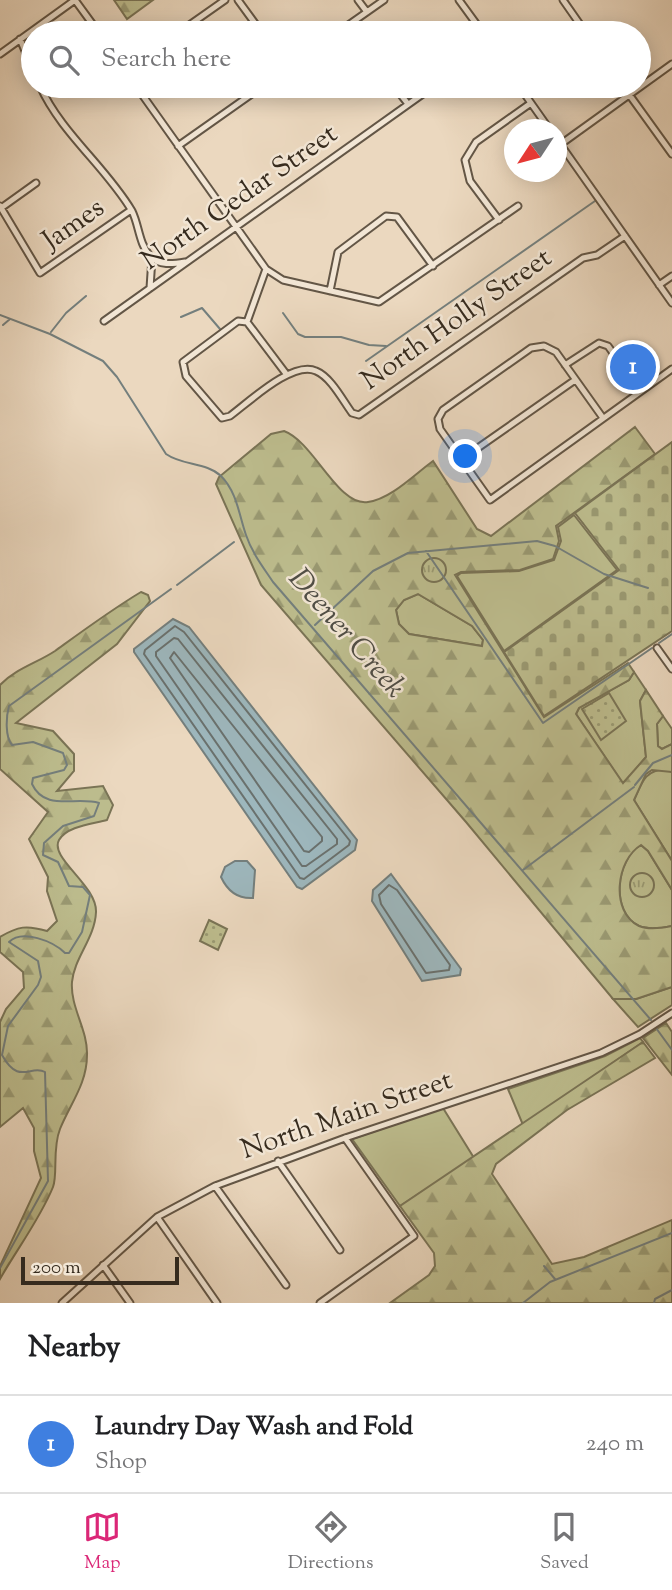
<!DOCTYPE html>
<html lang="en">
<head>
<meta charset="utf-8">
<style>
  :root { --surface:#fff; --page:#f6f6f6; --text:#202124; --muted:#757577; --line:#e0e0e0; --accent:#db2777 }
  body { margin:0; font-family:"Sorts Mill Goudy",serif; background:var(--page); color:var(--text) }
  .compass { position:absolute; left:504px; top:119px; width:63px; height:63px; border-radius:50%; background:var(--surface); box-shadow:0 4px 18px #0003; rotate:234deg }
  .scale { position:absolute; left:21px; bottom:18px; width:158px; box-sizing:border-box; padding-left:7px; border:4px solid #362b1e; border-top:0; font-size:19px; line-height:24px; white-space:nowrap; color:#362b1e; -webkit-text-stroke:5px #f2e6d5; paint-order:stroke }
  .you { position:absolute; left:466px; top:457px; width:24px; height:24px; margin:-18px; border:5px solid #fff; border-radius:50%; background:#1a73e8; box-shadow:0 0 0 10px #1a73e833 }
  .badge { display:grid; place-items:center; width:46px; height:46px; border-radius:50%; background:var(--accent); color:#fff; font-size:23px; font-weight:700 }
  .pin { position:absolute; translate:-50% -50%; border:4px solid #fff; box-shadow:0 2px 7px #0006 }
  .list { margin:0; padding:0; list-style:none }
  h2 { display:flex; justify-content:space-between; align-items:center; height:91px; margin:0; padding:0 28px; font-size:30px }
  h2 small { font-size:23px; font-weight:400; color:var(--muted) }
  .list li { display:grid; grid-template-columns:46px 1fr auto; gap:21px; align-items:center; box-sizing:border-box; height:98px; padding:0 28px; border-top:2px solid var(--line) }
  .list b { display:block; font-size:26px; white-space:nowrap }
  .list p { margin:0; font-size:23px; white-space:nowrap; color:var(--muted) }
  .list em { font-size:23px; font-style:normal; color:var(--muted) }
  .icon { flex:none; width:38px; height:38px; fill:none; stroke:currentColor; stroke-width:2; stroke-linecap:round; stroke-linejoin:round }
  .map { position:relative; flex:none; width:672px; height:1303px; overflow:hidden }
  .search { position:absolute; background:var(--surface); box-shadow:0 4px 18px #0003; left:21px; right:21px; top:21px; height:77px; display:flex; align-items:center; gap:18px; box-sizing:border-box; padding:0 24px; border-radius:38px; color:var(--muted); font-size:26px }
  .sheet { height:189px; background:var(--surface) }
  nav { display:flex; justify-content:space-around; align-items:center; box-sizing:border-box; height:98px; border-top:2px solid var(--line); background:var(--surface); font-size:19px; color:var(--muted) }
  nav a { display:grid; justify-items:center; gap:4px }
  nav .on { color:var(--accent) }
  .map>svg:first-child { display:block }
  .grass { fill:#bdbd8e; stroke:#7a7456; stroke-width:2 }
  .forest { fill:url(#forest-firs); stroke:#7a7456; stroke-width:2; fill-rule:evenodd }
  .cemetery { fill:url(#cemetery-stones); stroke:#7a7456; stroke-width:2 }
  .park { fill:url(#park-tufts); stroke:#7a7456; stroke-width:2 }
  .garden { fill:url(#garden-dots); stroke:#7a7456; stroke-width:2 }
  .water { fill:#9db7bd; stroke:#747f7d; stroke-width:2 }
  .lines { fill:none; stroke-linecap:round; stroke-linejoin:round }
  .shore { stroke:#6a716e; stroke-width:2 }
  .stream { stroke:#747f7d; stroke-width:2 }
  .minor-casing { stroke:#635646; stroke-width:9 }
  .minor { stroke:#f2e6d5; stroke-width:5 }
  .labels { text-anchor:middle; dominant-baseline:central; stroke-width:5; stroke-linejoin:round; paint-order:stroke }
  .street-label { font-size:28px; fill:#362b1e; stroke:#f2e6d5 }
  .water-label { font-size:30px; font-style:italic; fill:#504e46; stroke:#f2e6d5 }
</style>
</head>
<body>
<div class="map">
<svg width="672" height="1303" viewBox="0 0 672 1303">
  <defs>
    <pattern id="forest-firs" width="22" height="20" patternUnits="userSpaceOnUse" patternTransform="scale(1.75)"><rect width="22" height="20" fill="#bdbd8e"/><path d="M5 1l3.5 6h-7zM16 11l3.5 6h-7z" fill="#9a9a73"/></pattern>
    <pattern id="cemetery-stones" width="16" height="16" patternUnits="userSpaceOnUse" patternTransform="scale(1.75)"><rect width="16" height="16" fill="#bdbd8e"/><path d="M2 7V4a2 2 0 0 1 4 0v3zM10 15v-3a2 2 0 0 1 4 0v3z" fill="#9a9a73"/></pattern>
    <pattern id="park-tufts" width="24" height="20" patternUnits="userSpaceOnUse" patternTransform="scale(1.75)"><rect width="24" height="20" fill="#bdbd8e"/><path d="M3 7l-1-3M5 7V3M7 7l1-3M15 17l-1-3M17 17v-4M19 17l1-3" fill="none" stroke="#9a9a73"/></pattern>
    <pattern id="garden-dots" width="8" height="8" patternUnits="userSpaceOnUse" patternTransform="scale(1.75)"><rect width="8" height="8" fill="#bdbd8e"/><path d="M2 2h.1M6 6h.1" fill="none" stroke="#9a9a73" stroke-width="1.8" stroke-linecap="round"/></pattern>
  </defs>
  <rect width="100%" height="100%" fill="#ebd8bf"/>
  <filter id="stains"><feTurbulence type="fractalNoise" baseFrequency=".00286" numOctaves="4"/><feColorMatrix values="0 0 0 0 .2 0 0 0 0 .09 0 0 0 0 .02 0 0 0 .5 -.17"/></filter>
  <radialGradient id="worn" r=".72"><stop offset=".6" stop-color="#630" stop-opacity="0"/><stop offset="1" stop-color="#630" stop-opacity=".3"/></radialGradient>
  <path class="grass" d="M574,515L617,570L504,651L457,576L461,573L519,571L554,560L561,541L558,527Z
    M418,594L472,626L483,640L482,646L409,634L399,624L396,610L404,600Z
    M634,672L646,690L640,701L646,757L623,784L576,714L579,708L629,680Z
    M663,716L672,729V744L662,749L658,746L657,724Z
    M666,769L672,772V861L634,800C642,782 645,770 666,769Z
    M641,845L648,851L672,890V926C662,928 649,930 639,926C610,912 616,859 641,845Z
    M672,987V1005L638,1027L613,999H636Z
    M640,1038L643,1042L523,1125L508,1089L605,1056Z
    M443,1108L474,1158L400,1206L352,1139Z"/>
  <path class="forest" d="M114,0H153L127,19Z
    M635,427L655,454L556,526L559,541L553,559L520,570L461,572L455,575L544,717L628,663L634,672L629,680L579,708L576,714L623,783L646,757L640,701L646,690L663,716L657,724L658,746L662,749L672,744V772L652,770L646,774L634,800L672,861V890L648,851L641,845C616,860 610,912 639,926C649,930 662,928 672,926V987L636,999H613L466,822L261,585L216,484L219,477L271,434L284,431C314,442 338,507 368,502C391,499 415,474 433,461L477,529L491,536ZM418,594L472,626L483,640L482,646L409,634L399,624L396,610L404,600Z
    M141,592L148,595L150,601L117,644L16,723L53,731L74,754V771L57,791L103,786L113,805L107,820C93,824 67,826 59,840C49,858 97,885 96,912C95,938 74,958 72,982C70,1007 88,1030 87,1055C87,1084 70,1104 60,1129C52,1149 58,1174 53,1187C40,1219 17,1249 0,1279V1266L41,1178L34,1151V1128L23,1108L0,1127V1022L6,1009L24,988L23,972L0,952V937C18,926 27,925 47,931L57,921L47,891L48,877L29,839L48,812L0,769V685C15,669 37,663 55,651C84,630 111,610 141,592Z
    M666,1023L672,1032V1075L643,1038Z
    M643,1042L655,1058L567,1110L496,1164L492,1174L552,1264L584,1257L672,1220V1303H390L429,1275L435,1266L434,1253L400,1206Z"/>
  <path class="cemetery" d="M672,442V631L544,716L504,652L619,570L575,513Z"/>
  <path class="park" d="M422 570a12 12 0 1 1 24 0a12 12 0 1 1-24 0Z
    M630 885a12 12 0 1 1 24 0a12 12 0 1 1-24 0Z"/>
  <path class="garden" d="M609,693L626,721L601,740L582,709Z
    M209,920L227,929L218,950L200,941Z"/>
  <path class="water" d="M173,619L189,627L357,840L355,850L302,889L297,887L134,652V649Z
    M235,861H247L255,870L253,898C237,899 227,890 221,877L225,867Z
    M391,874L461,969L460,975L422,981L372,901L373,890Z"/>
  <g class="lines">
    <path class="shore" d="M175,626L184,632L350,841L349,845L304,879L300,878L144,654L145,650Z
      M174,638L178,639L337,839V844L306,866H302L156,656V652Z
      M174,652L322,837V841L309,852L304,851L170,658Z
      M389,885L397,890L450,965L449,970L426,973L381,904L379,895Z"/>
    <path class="stream" d="M283,313L298,334L305,337H341L369,345L386,346
      M0,315L50,334L103,361L117,377L166,454C183,466 206,462 221,476C237,492 239,515 246,535C252,553 263,567 273,582L651,1020
      M181,317L202,308L220,329
      M3,325L10,319
      M51,332L66,313L86,296
      M366,361L595,201
      M426,551L543,723L652,648
      M177,585L234,542
      M315,625L373,571L408,553L537,541L555,546L604,574L648,588
      M659,643L672,634
      M635,785L653,763L672,755
      M523,870L634,787
      M656,1028L672,1050
      M544,1266L555,1279
      M0,1268L48,1181L45,1072C31,1064 19,1086 2,1055L8,1026L38,985L41,977L38,961L9,942C22,929 53,941 65,953H69L82,932L90,895L83,887L69,886L58,862L43,855L44,843L63,826L94,816L99,803C76,796 45,812 32,784L33,778L64,770L67,765L63,753L33,742L12,745C5,737 6,717 9,706L171,589
      M523,1303L550,1282L672,1233
      M654,1303L655,1299L672,1290"/>
    <defs>
      <path id="minor" d="M75,0L99,33
        M238,0L262,33
        M358,0L367,12
        M459,0L483,33
        M563,0L586,33
        M350,24L357,33
        M178,33L225,0
        M337,33L384,0
        M20,39L33,70
        M0,54L75,0
        M40,86C61,133 106,167 132,211C139,225 139,244 150,256C159,266 173,264 185,262
        M136,86L266,269L283,280L379,302L518,206
        M394,86L408,104
        M519,86L550,130
        M623,86L672,154
        M556,138L672,303
        M561,144L672,64
        M178,146L263,86
        M0,206L40,273L131,210
        M1,208L36,183
        M499,220L470,181L465,160L476,142L531,103
        M266,269L247,322L238,321L183,362L186,376L222,418L230,416C249,402 293,360 316,371C331,377 343,401 352,413L359,415L583,258L597,255L625,236
        M659,285L672,276
        M150,288L152,258
        M330,291L338,252L386,216L397,217L433,266
        M104,321L434,86
        M247,322L287,375
        M565,365L599,343L608,346L623,367
        M603,418L556,352L544,346L531,348L443,410L438,419L440,429L490,500L672,369
        M462,459L575,380
        M657,648L672,669
        M278,1161L340,1250
        M215,1186L286,1285
        M157,1217L217,1303
        M103,1265L130,1303
        M62,1303L157,1217L215,1186L345,1138L601,1053L640,1034L672,1013
        M320,1303L414,1236L345,1138"/>
    </defs>
    <use href="#minor" class="minor-casing"/>
    <use href="#minor" class="minor"/>
  </g>
  <g class="labels">
    <g class="street-label">
      <text transform="translate(240 198) rotate(-35)">North Cedar Street</text>
      <text transform="translate(74 225) rotate(-35)">James</text>
      <text transform="translate(457 320) rotate(-35)">North Holly Street</text>
      <text transform="translate(347 1116) rotate(-19)">North Main Street</text>
    </g>
    <g class="water-label">
      <text transform="translate(346 634) rotate(49)">Deener Creek</text>
    </g>
  </g>
  <rect width="100%" height="100%" filter="url(#stains)"/>
  <rect width="100%" height="100%" fill="url(#worn)"/>
</svg>
<svg class="compass" viewBox="-18 -18 36 36"><path d="M0-13l5 13h-10z" fill="#e53935"/><path d="M0 13l5-13h-10z" fill="#757577"/></svg>
<div class="scale">200 m</div>
<div class="you"></div>
<div class="pin badge" style="left:633px;top:367px;background:#3f7fe0">1</div>
<div class="search"><svg class="icon" aria-label="search" viewBox="0 0 24 24"><circle cx="10" cy="10" r="6"/><path d="M15 15l6 6"/></svg>Search here</div>
</div>
<section class="sheet">
<h2>Nearby<small></small></h2>
<ul class="list">
<li><span class="badge" style="background:#3f7fe0">1</span><div><b>Laundry Day Wash and Fold</b><p>Shop</p></div><em>240 m</em></li>
</ul>
</section>
<nav>
<a class="on"><svg class="icon" aria-label="map" viewBox="0 0 24 24"><path d="M3 6l6-2 6 2 6-2v14l-6 2-6-2-6 2zM9 4v14M15 6v14"/></svg>Map</a>
<a><svg class="icon" aria-label="directions" viewBox="0 0 24 24"><path d="M12 3l9 9-9 9-9-9zM9 14v-3h6M13 9l2 2-2 2"/></svg>Directions</a>
<a><svg class="icon" aria-label="saved" viewBox="0 0 24 24"><path d="M7 4h10v16l-5-4-5 4z"/></svg>Saved</a>
</nav>
</body>
</html>
